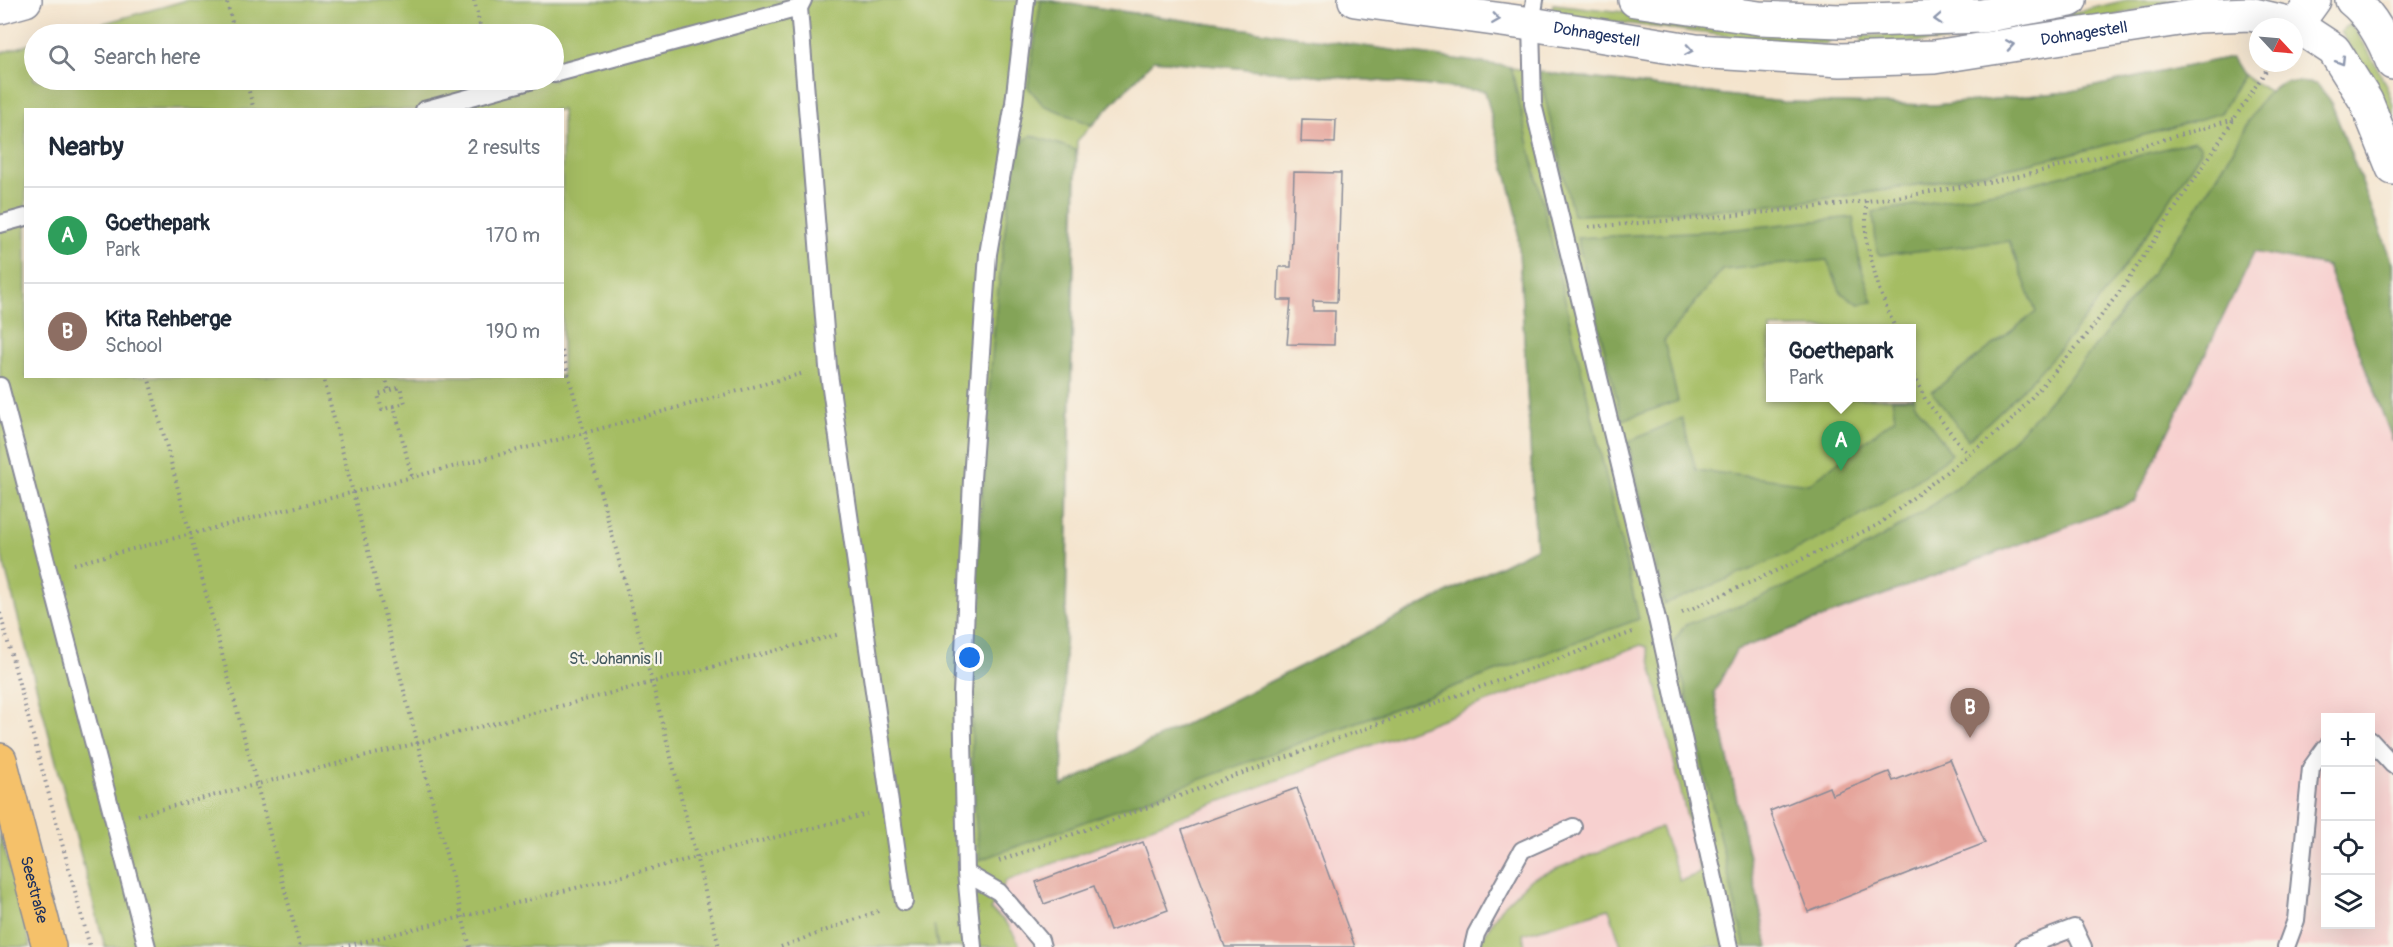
<!DOCTYPE html>
<html lang="en">
<head>
<meta charset="utf-8">
<style>
  :root { --surface:#fff; --page:#f6f6f7; --text:#1f2937; --muted:#747a83; --line:#e0e1e3; --accent:#c8321e }
  body { margin:0; font-family:Pangolin,sans-serif; background:var(--page); color:var(--text) }
  .controls { position:absolute; right:18px; bottom:18px; display:grid; overflow:hidden; border-radius:0px; box-shadow:0 6px 24px #0002 }
  .controls button { width:54px; height:54px; display:grid; place-items:center; padding:0; border:0; border-bottom:2px solid var(--line); background:var(--surface); color:var(--text); font:30px sans-serif }
  .compass { position:absolute; left:2249px; top:18px; width:54px; height:54px; border-radius:50%; background:var(--surface); box-shadow:0 6px 24px #0002; rotate:116deg }
  .you { position:absolute; left:970px; top:658px; width:21px; height:21px; margin:-15px; border:4px solid #fff; border-radius:50%; background:#1a73e8; box-shadow:0 0 0 9px #1a73e833 }
  .badge { display:grid; place-items:center; width:39px; height:39px; border-radius:50%; background:var(--accent); color:#fff; font-size:20px; font-weight:700 }
  .pin { position:absolute; translate:-50% -50px; filter:drop-shadow(0 2px 3px #0008) }
  .pin::after { content:''; position:absolute; top:32px; width:21px; height:18px; background:inherit; clip-path:polygon(0 0,100% 0,50% 100%) }
  .popup { position:absolute; left:1766px; top:324px; width:150px; height:78px; box-sizing:border-box; display:grid; place-content:center; border-radius:0px; background:var(--surface); filter:drop-shadow(0 2px 4px #0005); font-size:20px; white-space:nowrap; color:var(--muted) }
  .popup b { font-size:22px; color:var(--text) }
  .popup::after { content:''; position:absolute; left:50%; top:100%; margin-left:-12px; border:12px solid transparent; border-top-color:var(--surface) }
  .list { margin:0; padding:0; list-style:none }
  h2 { display:flex; justify-content:space-between; align-items:center; height:78px; margin:0; padding:0 24px; font-size:26px }
  h2 small { font-size:20px; font-weight:400; color:var(--muted) }
  .list li { display:grid; grid-template-columns:39px 1fr auto; gap:18px; align-items:center; box-sizing:border-box; height:96px; padding:0 24px; border-top:2px solid var(--line) }
  .list b { display:block; font-size:22px; white-space:nowrap }
  .list p { margin:0; font-size:20px; white-space:nowrap; color:var(--muted) }
  .list em { font-size:20px; font-style:normal; color:var(--muted) }
  .icon { flex:none; width:33px; height:33px; fill:none; stroke:currentColor; stroke-width:2; stroke-linecap:round; stroke-linejoin:round }
  .map { position:relative; flex:none; width:2393px; height:947px; overflow:hidden }
  .search { position:absolute; background:var(--surface); box-shadow:0 6px 24px #0002; left:24px; top:24px; width:540px; height:66px; display:flex; align-items:center; gap:15px; box-sizing:border-box; padding:0 21px; border-radius:33px; color:var(--muted); font-size:22px }
  .panel { position:absolute; background:var(--surface); box-shadow:0 6px 24px #0002; left:24px; top:108px; width:540px; height:270px; border-radius:0px }
  .map>svg:first-child { display:block }
  .built { fill:#f7d0cf; fill-rule:evenodd }
  .green { fill:#a5bd63; stroke:#607660; stroke-width:1.5; fill-rule:evenodd }
  .forest { fill:#84a459; stroke:#506a5c; stroke-width:1.5 }
  .building { fill:#e5a299 }
  .lines { fill:none; stroke-linecap:round; stroke-linejoin:round }
  .service-casing { stroke:#888a96; stroke-width:20 }
  .tertiary-casing { stroke:#888a96; stroke-width:36 }
  .primary-casing { stroke:#888a96; stroke-width:36 }
  .path { stroke:#888a96; stroke-width:4; stroke-dasharray:1.5 4.5; stroke-linecap:butt }
  .service { stroke:#fff; stroke-width:16 }
  .tertiary { stroke:#fff; stroke-width:33 }
  .primary { stroke:#f5c16b; stroke-width:33 }
  .oneway { stroke:#8d97ae }
  .labels { text-anchor:middle; dominant-baseline:central; stroke-width:4.5; stroke-linejoin:round; paint-order:stroke }
  .street-label { font-size:16px; fill:#1b2f5e; stroke:#f7f3e8 }
  .park-label { font-size:16px; fill:#445a60; stroke:#f7f3e8 }
</style>
</head>
<body>
<div class="map">
<svg width="2393" height="947" viewBox="0 0 2393 947">
  <rect width="100%" height="100%" fill="#f7f3e8"/>
  <filter id="ink" filterUnits="userSpaceOnUse"><feTurbulence type="fractalNoise" baseFrequency=".0167" numOctaves="2"/><feDisplacementMap in="SourceGraphic" scale="12" xChannelSelector="R" yChannelSelector="G"/><feConvolveMatrix kernelMatrix="1 2 1 2 8 2 1 2 1" color-interpolation-filters="sRGB"/></filter>
  <filter id="wash" filterUnits="userSpaceOnUse"><feTurbulence type="fractalNoise" baseFrequency=".008" numOctaves="4" result="noise"/><feDisplacementMap in="SourceGraphic" scale="24" xChannelSelector="R" yChannelSelector="G"/><feGaussianBlur stdDeviation="1.35" result="paint"/><feColorMatrix in="noise" values="0 0 0 0 0 0 0 0 0 0 0 0 0 0 0 0 0 1.4 0 .05"/><feComposite in="paint" operator="in"/></filter>
  <g filter="url(#wash)">
    <rect width="100%" height="100%" fill="#f4e4cd"/>
    <path class="built" d="M2254,252L2327,266L2393,441V947H1768L1714,693L1736,650L2135,501ZM2326,718H2370V924H2326Z
      M1641,645L1647,647L1717,947H982L990,910L1006,881Z"/>
    <path class="green" d="M187,0H1046L1539,72L1782,102L1935,105L2068,92L2226,58C2254,90 2287,103 2330,100L2393,263V441L2327,266L2254,252L2135,501L1736,650L1714,693L1768,947H1619L1621,945L1609,909L1523,934L1525,947H1477L1500,909L1531,879L1661,827L1680,881L1700,873L1647,647L1641,645L1006,881L990,910C1006,919 1013,931 1020,947H938L934,925L937,947H105L0,549V53L34,43V80H554V34H65ZM1154,60L1485,91L1517,215L1536,548L1062,786L1077,141ZM26,110H562V376H26ZM1770,328H1912V398H1770Z
      M2127,0H2177L2088,22L1989,40L1861,44L1862,36L1947,33L2033,22Z
      M1553,4L1829,35L1831,39L1825,44L1728,36L1551,14Z
      M2349,24C2363,37 2390,89 2393,107C2393,116 2393,127 2393,136L2358,59L2341,32Z
      M0,832L31,947H0Z"/>
    <path class="forest" d="M1041,0L1511,67L1639,619L980,860C964,739 974,619 982,498C990,379 997,262 1018,145L1031,135L1076,150L1062,786L1536,548L1517,215L1485,91L1154,60L1092,125L1043,105L1028,87Z
      M2226,58H2232L2243,76L2221,113C2078,157 1931,187 1781,204C1712,211 1642,213 1573,215L1539,72L1782,102L1935,105L2068,92Z
      M2286,81L2317,84L2330,100L2393,263V441L2327,266L2254,252L2135,501L1736,650L1714,693L1768,947H1745L1674,641L1685,625C1820,581 1957,508 2051,399C2119,321 2182,236 2235,147C2249,123 2260,91 2286,81Z
      M2194,141L2201,146V151C2135,256 2064,360 1968,440L1932,392L2036,312L2009,241L1880,255L1877,252L1873,212L2006,190Z
      M1853,217L1860,264L1873,302L1859,304L1841,293L1827,260L1722,270L1664,341L1678,401L1622,420L1577,238L1727,230Z
      M1912,395L1915,404L1952,454C1863,525 1770,564 1664,604L1628,442L1682,418L1696,470L1809,484L1895,418L1892,398H1912Z"/>
    <g id="blocks">
      <path class="building" d="M1302,119L1336,120L1335,143L1301,142Z
        M1294,172L1341,173L1337,302L1313,301V311H1335L1334,345L1287,344L1291,300H1278L1279,267H1291Z
        M1950,759L1985,843L1808,912L1770,811L1829,787L1832,795L1889,772L1893,781Z
        M1297,788L1355,947H1225L1182,830Z
        M1143,842L1168,910L1110,931L1094,886L1044,904L1036,882Z"/>
    </g>
  </g>
  <g filter="url(#ink)">
    <use href="#blocks" fill-opacity="0" stroke="#888a96" stroke-width="1.5"/>
    <g class="lines">
      <defs>
        <path id="service" d="M803,0L799,8L828,367L904,902
          M1535,0L1531,24L1533,104L1658,623L1729,947
          M554,74L799,8
          M424,110L533,80
          M0,224L26,217
          M0,386L147,947
          M2370,740L2393,765
          M966,873L999,892L1040,940L1042,947
          M973,947L966,873L962,694L972,479L988,254L1014,103L1026,0
          M1473,947L1476,934L1522,850L1573,827
          M2024,947L2074,928L2083,947
          M2286,947L2296,920L2311,768L2326,747"/>
        <g id="tertiary">
          <path id="s1" d="M1355,0L1531,24L1696,51L1841,60L1934,57L2198,16L2250,14L2296,25L2334,50L2366,101L2393,168"/>
          <path d="M1635,0L1759,18L1841,21L1982,16L2070,0"/>
          <path d="M2352,0C2372,16 2384,40 2393,63"/>
          <path d="M0,7L25,0"/>
          <path d="M2296,25L2314,0"/>
        </g>
        <g id="primary">
          <path id="s2" d="M0,760L49,947"/>
        </g>
      </defs>
      <use href="#service" class="service-casing"/>
      <use href="#tertiary" class="tertiary-casing"/>
      <use href="#primary" class="primary-casing"/>
      <path class="path" d="M474,0L482,34
        M227,3L235,34
        M246,80L254,110
        M1866,201V240L1879,289L1895,328
        M1589,227C1737,215 1886,205 2032,173C2100,158 2167,139 2234,119
        M562,351L652,682L719,947
        M1912,370L1925,399L1968,455
        M148,376L300,947
        M323,376L470,947
        M385,376L389,391
        M394,406L405,403L400,387L378,395L382,410L394,406L412,477
        M74,564L584,433L804,373
        M0,613L90,947
        M1682,613L1878,525L2008,424L2086,336L2126,283L2271,63
        M138,815L840,634
        M999,861L1633,632
        M343,947L867,814
        M781,947L881,910"/>
      <use href="#service" class="service"/>
      <use href="#tertiary" class="tertiary"/>
      <use href="#primary" class="primary"/>
    </g>
    <defs><path id="oneway-chevron" d="M-2-3.5L2.5 0L-2 3.5" fill="none" stroke-width="1.6" stroke-linecap="round" stroke-linejoin="round" transform="scale(1.5)"/></defs>
    <g class="oneway">
      <use href="#oneway-chevron" transform="translate(1496 19) rotate(8)"/>
      <use href="#oneway-chevron" transform="translate(1938 19) rotate(177)"/>
      <use href="#oneway-chevron" transform="translate(2010 45) rotate(-9)"/>
      <use href="#oneway-chevron" transform="translate(1689 50) rotate(9)"/>
      <use href="#oneway-chevron" transform="translate(2341 61) rotate(58)"/>
    </g>
  </g>
  <g class="labels">
    <g class="street-label">
      <text stroke="none"><textPath href="#s1" startOffset="735">Dohnagestell</textPath></text>
      <text stroke="none"><textPath href="#s1" startOffset="244">Dohnagestell</textPath></text>
      <text stroke="none"><textPath href="#s2" startOffset="134">Seestraße</textPath></text>
    </g>
    <g class="park-label">
      <text x="616" y="659">St. Johannis II</text>
    </g>
  </g>
</svg>
<div class="controls">
<button>+</button>
<button>−</button>
<button><svg class="icon" aria-label="locate" viewBox="0 0 24 24"><circle cx="12" cy="12" r="6"/><path d="M12 2v4M12 18v4M2 12h4M18 12h4"/></svg></button>
<button><svg class="icon" aria-label="layers" viewBox="0 0 24 24"><path d="M12 4l9 5-9 5-9-5zM3 14l9 5 9-5"/></svg></button>
</div>
<svg class="compass" viewBox="-18 -18 36 36"><path d="M0-13l5 13h-10z" fill="#e53935"/><path d="M0 13l5-13h-10z" fill="#747a83"/></svg>
<div class="you"></div>
<div class="pin badge" style="left:1841px;top:471px;background:#2e9e5b">A</div>
<div class="popup"><b>Goethepark</b>Park</div>
<div class="pin badge" style="left:1970px;top:738px;background:#8d6e63">B</div>
<div class="search"><svg class="icon" aria-label="search" viewBox="0 0 24 24"><circle cx="10" cy="10" r="6"/><path d="M15 15l6 6"/></svg>Search here</div>
<section class="panel">
<h2>Nearby<small>2 results</small></h2>
<ul class="list">
<li><span class="badge" style="background:#2e9e5b">A</span><div><b>Goethepark</b><p>Park</p></div><em>170 m</em></li>
<li><span class="badge" style="background:#8d6e63">B</span><div><b>Kita Rehberge</b><p>School</p></div><em>190 m</em></li>
</ul>
</section>
</div>
</body>
</html>
